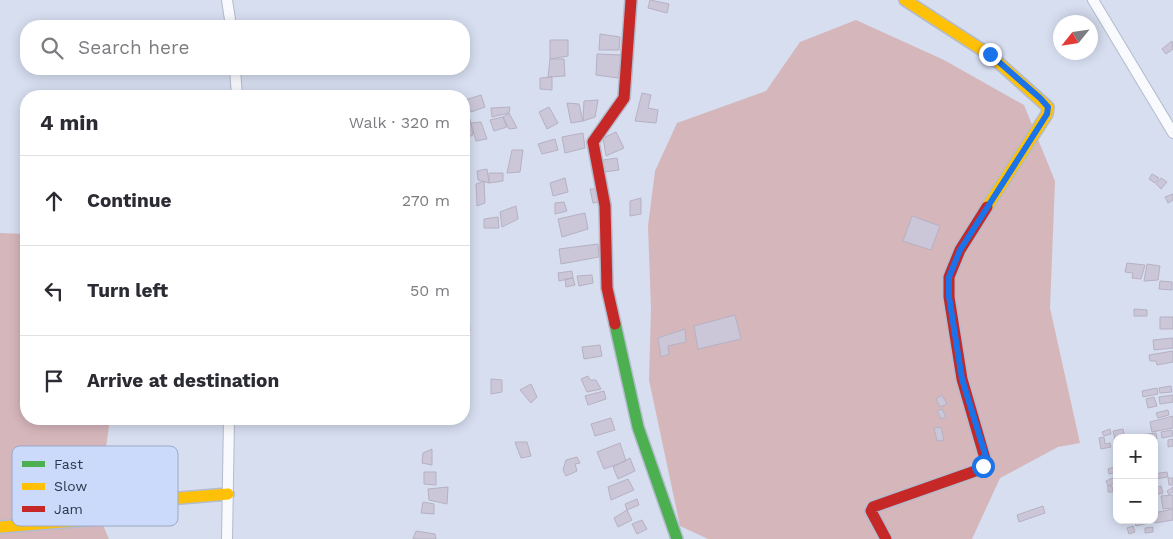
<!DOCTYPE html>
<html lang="en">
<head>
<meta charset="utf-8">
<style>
  :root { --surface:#fff; --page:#f7f7f7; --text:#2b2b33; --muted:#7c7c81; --line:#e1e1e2 }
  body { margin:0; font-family:"Work Sans",sans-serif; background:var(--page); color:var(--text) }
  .controls { position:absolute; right:15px; bottom:15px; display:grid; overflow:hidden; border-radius:10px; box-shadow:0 2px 12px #0003 }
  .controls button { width:45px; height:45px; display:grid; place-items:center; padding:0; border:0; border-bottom:1px solid var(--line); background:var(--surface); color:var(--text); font:25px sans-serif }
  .compass { position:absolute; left:1053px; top:15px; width:45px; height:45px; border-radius:50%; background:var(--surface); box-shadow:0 2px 12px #0003; rotate:240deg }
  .stop { position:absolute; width:15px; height:15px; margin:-11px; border:4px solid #1a73e8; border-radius:50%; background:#fff }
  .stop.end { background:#1a73e8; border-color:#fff; box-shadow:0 1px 5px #0008 }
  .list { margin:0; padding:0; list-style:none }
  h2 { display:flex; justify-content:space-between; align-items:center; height:65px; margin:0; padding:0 20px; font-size:21px }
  h2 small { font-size:16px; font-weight:400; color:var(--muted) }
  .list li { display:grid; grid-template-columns:32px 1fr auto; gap:15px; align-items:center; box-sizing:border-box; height:90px; padding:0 20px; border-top:1px solid var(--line) }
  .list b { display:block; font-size:19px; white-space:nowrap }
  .list em { font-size:16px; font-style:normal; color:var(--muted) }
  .icon { flex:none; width:28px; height:28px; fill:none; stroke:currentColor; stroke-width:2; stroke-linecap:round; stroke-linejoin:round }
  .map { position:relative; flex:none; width:1173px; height:539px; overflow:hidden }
  .search { position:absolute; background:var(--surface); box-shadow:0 2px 12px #0003; left:20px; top:20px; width:450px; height:55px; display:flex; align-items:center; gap:12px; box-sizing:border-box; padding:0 18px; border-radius:20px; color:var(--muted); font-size:19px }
  .panel { position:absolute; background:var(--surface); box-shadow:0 2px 12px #0003; left:20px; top:90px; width:450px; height:335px; border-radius:20px }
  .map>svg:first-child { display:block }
  .green { fill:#d5b6bb }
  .building { fill:#ccc7d8; stroke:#b6b1c2 }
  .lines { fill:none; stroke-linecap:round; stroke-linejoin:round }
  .street-casing { stroke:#b3bbcd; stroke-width:12 }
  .fast-casing { stroke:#b3bbcd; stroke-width:14 }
  .slow-casing { stroke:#b3bbcd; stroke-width:14 }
  .jam-casing { stroke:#b3bbcd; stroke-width:14 }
  .street { stroke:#f9fafd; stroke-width:10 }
  .fast { stroke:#4caf50; stroke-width:11 }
  .slow { stroke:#ffc107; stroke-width:11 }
  .jam { stroke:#c62828; stroke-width:11 }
  .route { stroke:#1a73e8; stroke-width:6 }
  .key { fill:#cbdafb; stroke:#9ca9c6; stroke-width:1 }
  .key-label { font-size:14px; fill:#2d374c }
</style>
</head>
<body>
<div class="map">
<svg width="1173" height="539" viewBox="0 0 1173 539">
  <rect width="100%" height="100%" fill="#d6def0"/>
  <path class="green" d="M856,20L944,60L1024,105L1055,181L1050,308L1080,443L1058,447L1000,478L972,539H708L680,526L649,380L651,309L648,226L655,171L677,123L766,91L800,42Z
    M0,233L26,234V419H110L97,511L109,539H0Z"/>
  <path class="building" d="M650,0L669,4L667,13L648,8Z
    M600,34L620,37L619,50H599Z
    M550,40H568V56L550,59Z
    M1172,41L1173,49L1166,54L1162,49Z
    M597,54L622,55L618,78L596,75Z
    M550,59H564L565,76L548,77Z
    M552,77V90L540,89V78Z
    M642,93L651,95L648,108L658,110L656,123L635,121Z
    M481,95L485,107L471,112L465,100Z
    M598,100L595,117L583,121L584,101Z
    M567,103L579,104L583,121L571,123Z
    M510,107L509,113L492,117L491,108Z
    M549,107L558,123L547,129L539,112Z
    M509,113L517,128L509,129L503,117Z
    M503,117L507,127L494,131L490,120Z
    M470,119L473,135L464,139V121Z
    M481,122L487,139L476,141L471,123Z
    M616,132L624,148L606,156L603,138Z
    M583,133L585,148L565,153L562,137Z
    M555,139L558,150L542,154L538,144Z
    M512,150H523L520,172L507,173Z
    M617,158L619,170L604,172L603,160Z
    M487,169L489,183L478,180L477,171Z
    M489,173H503V181L489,183Z
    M1152,174L1159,178L1155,183L1149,179Z
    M565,178L568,192L553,196L550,183Z
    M1161,178L1167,182L1161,189L1156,184Z
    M484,181L485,203L477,206L476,184Z
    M590,189H599L601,202L593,203Z
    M1173,194V200L1168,203L1165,197Z
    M641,198V214L630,216V201Z
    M564,202L567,211L555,214V203Z
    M516,206L518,219L502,227L500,212Z
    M585,213L588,229L562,237L558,219Z
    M912,216L940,226L931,250L903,241Z
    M498,217L499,228H484V219Z
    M468,220L469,234H464V221Z
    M598,244L599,257L561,264L559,249Z
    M1127,263L1145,265L1141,279L1132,278L1133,273L1125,272Z
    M1147,264L1160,266L1158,280L1144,281Z
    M572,271L573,278L559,281L558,273Z
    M592,275L593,283L579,286L577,276Z
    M573,278L575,285L566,287L565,279Z
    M1160,281L1172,282V290L1159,289Z
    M1134,309L1147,310V316H1134Z
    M735,315L741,339L698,349L694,326Z
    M469,317L470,331L464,330V318Z
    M1160,317H1173V329H1160Z
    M685,329L686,342L668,346L669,354L661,357L658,338Z
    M1173,338V348L1154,350L1153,340Z
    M600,345L602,356L584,359L582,347Z
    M1173,351V362L1157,365L1156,361H1150L1149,355Z
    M588,376L590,380H596L601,389L587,392L581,379Z
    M491,379L502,380V392L491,394Z
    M531,384L537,397L531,403L520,390Z
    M1171,386L1172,392L1160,393L1159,388Z
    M1157,388L1158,394L1143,397L1142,391Z
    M604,391L606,399L588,405L585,396Z
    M942,395L947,404L940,407L936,399Z
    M1173,395V402L1160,404L1159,397Z
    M1154,397L1157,406L1148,408L1146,399Z
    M942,409L946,417L941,419L937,411Z
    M1168,410L1169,415L1158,418L1156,413Z
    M1173,416V428L1152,432L1150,422Z
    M611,418L615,430L595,436L591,424Z
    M941,427L944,440L937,441L934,428Z
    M1110,429L1111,434L1104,436L1102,432Z
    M1123,429L1125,438H1117L1116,443L1113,431Z
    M1172,430L1173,436L1162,438L1161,432Z
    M1156,433L1157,439L1139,438V435Z
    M1104,437L1105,444L1110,443L1111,447L1101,449L1099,438Z
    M1173,439V446L1168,447V440Z
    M515,442H527L531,456L521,458Z
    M620,443L626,461L604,469L597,452Z
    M432,449V465L422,463L423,453Z
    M577,457L580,463L575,464L577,471L566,476L563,470L566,460Z
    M630,458L635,471L618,479L613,467Z
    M1117,466V472L1109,474L1108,469Z
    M424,472H436V485L424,484Z
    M1167,472L1168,477L1154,479V474Z
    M1115,477L1117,482L1108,486L1106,481Z
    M1168,478H1173V485H1169Z
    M628,479L634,490L611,500L608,487Z
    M1108,486H1112L1113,492H1108Z
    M1161,486L1163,493L1154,495V488Z
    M448,487L447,504L429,500L428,489Z
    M1173,487V492L1169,495L1167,491Z
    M1173,495V508L1163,509L1161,496Z
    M637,499L639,505L627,510L625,504Z
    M423,502L434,504V514L421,513Z
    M1043,506L1045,513L1019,522L1017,515Z
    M1173,509V520L1155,523L1154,513Z
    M627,510L632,520L618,527L614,518Z
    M642,520L647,529L637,534L632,524Z
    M1134,520H1147L1148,523L1136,526Z
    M1133,526L1135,532L1129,534L1127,528Z
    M1153,527V532L1145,533V528Z
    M416,531L435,534L436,539H413Z"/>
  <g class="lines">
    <defs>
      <path id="street" d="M227,0L231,26
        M1093,0L1173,133
        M235,69L237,96
        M227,539L229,419"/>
      <path id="fast" d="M615,324L638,427L677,539"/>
      <path id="slow" d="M905,0L990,55L1048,107L1047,114L987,207
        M0,527L98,519L104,515L108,504L228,494"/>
      <path id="jam" d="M615,324L607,288L605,206L593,142L624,98L631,0
        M886,539L871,511L873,507L978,470L986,462L962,379L949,297V277L960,250L987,207"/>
    </defs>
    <use href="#street" class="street-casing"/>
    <use href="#fast" class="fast-casing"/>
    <use href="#slow" class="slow-casing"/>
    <use href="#jam" class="jam-casing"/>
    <use href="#street" class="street"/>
    <use href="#fast" class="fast"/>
    <use href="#slow" class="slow"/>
    <use href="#jam" class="jam"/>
  </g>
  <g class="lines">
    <path class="route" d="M983,466L986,462V457L962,379L949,297V277L960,250L1047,114L1048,107L1040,98L990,54"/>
  </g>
  <rect x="12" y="446" width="166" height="80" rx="8" class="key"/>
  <rect x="22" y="461" width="23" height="6" fill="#4caf50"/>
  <rect x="22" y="483" width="23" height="7" fill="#ffc107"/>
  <rect x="22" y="506" width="23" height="6" fill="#c62828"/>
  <g class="key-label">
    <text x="54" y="469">Fast</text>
    <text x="54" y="491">Slow</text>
    <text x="54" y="514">Jam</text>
  </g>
</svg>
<div class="controls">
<button>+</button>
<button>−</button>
</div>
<svg class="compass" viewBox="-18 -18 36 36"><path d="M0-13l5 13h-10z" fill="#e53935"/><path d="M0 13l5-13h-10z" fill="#7c7c81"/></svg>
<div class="stop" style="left:983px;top:466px"></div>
<div class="stop end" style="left:990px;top:54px"></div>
<div class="search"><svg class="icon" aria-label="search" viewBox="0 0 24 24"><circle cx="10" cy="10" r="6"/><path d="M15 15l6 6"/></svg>Search here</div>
<section class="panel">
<h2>4 min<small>Walk · 320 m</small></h2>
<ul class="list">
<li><svg class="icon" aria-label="ahead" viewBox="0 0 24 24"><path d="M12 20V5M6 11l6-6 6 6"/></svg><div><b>Continue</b></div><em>270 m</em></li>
<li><svg class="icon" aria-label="left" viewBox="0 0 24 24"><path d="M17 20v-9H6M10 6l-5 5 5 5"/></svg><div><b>Turn left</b></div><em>50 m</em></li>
<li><svg class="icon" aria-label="arrive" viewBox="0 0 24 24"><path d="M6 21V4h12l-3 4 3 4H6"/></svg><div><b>Arrive at destination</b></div></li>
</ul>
</section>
</div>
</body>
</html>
